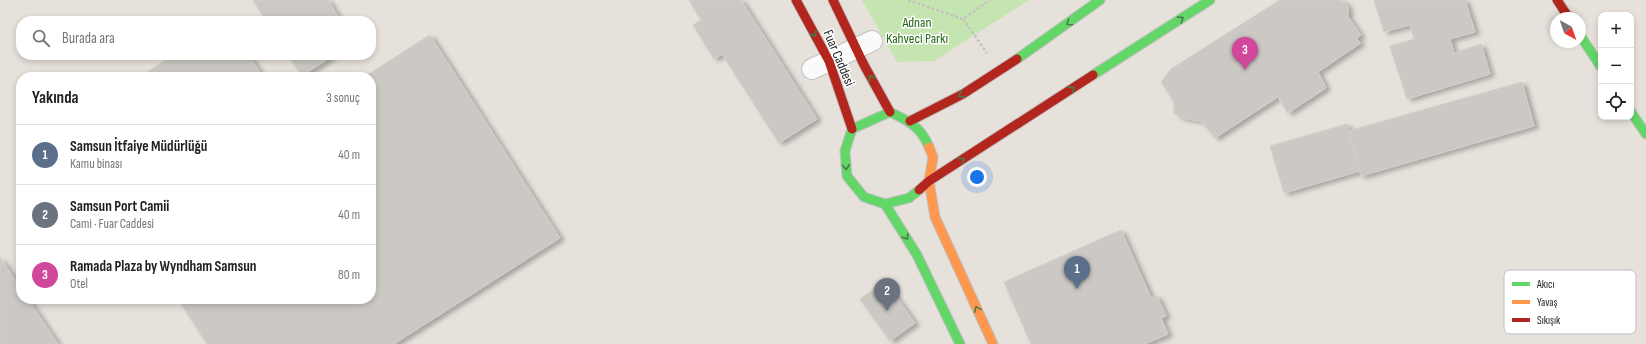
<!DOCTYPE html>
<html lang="tr">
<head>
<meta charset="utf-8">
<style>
  :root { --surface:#fff; --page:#f2f2f2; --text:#202124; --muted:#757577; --line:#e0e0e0; --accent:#0b8043 }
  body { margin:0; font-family:"Sofia Sans Condensed",sans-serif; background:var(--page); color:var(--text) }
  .controls { position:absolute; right:12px; top:12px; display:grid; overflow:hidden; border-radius:8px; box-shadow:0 2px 6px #0003 }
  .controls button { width:36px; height:36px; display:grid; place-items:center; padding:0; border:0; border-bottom:1px solid var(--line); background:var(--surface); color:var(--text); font:20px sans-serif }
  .compass { position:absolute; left:1550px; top:12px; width:36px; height:36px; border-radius:50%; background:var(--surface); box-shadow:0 2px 6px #0003; rotate:140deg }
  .you { position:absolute; left:977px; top:177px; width:14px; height:14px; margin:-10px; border:3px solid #fff; border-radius:50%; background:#1a73e8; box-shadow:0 0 0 6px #1a73e833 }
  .badge { display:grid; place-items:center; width:26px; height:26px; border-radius:50%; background:var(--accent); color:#fff; font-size:13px; font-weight:700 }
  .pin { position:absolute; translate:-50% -33px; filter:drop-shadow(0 1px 2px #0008) }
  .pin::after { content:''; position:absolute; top:21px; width:14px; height:12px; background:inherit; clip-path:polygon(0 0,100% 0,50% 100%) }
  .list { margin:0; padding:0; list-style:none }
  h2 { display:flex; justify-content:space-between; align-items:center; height:52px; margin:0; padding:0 16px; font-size:17px }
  h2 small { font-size:13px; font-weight:400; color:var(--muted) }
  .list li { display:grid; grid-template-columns:26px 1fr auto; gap:12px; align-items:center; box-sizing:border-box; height:60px; padding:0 16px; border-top:1px solid var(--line) }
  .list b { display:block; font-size:15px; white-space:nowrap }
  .list p { margin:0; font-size:13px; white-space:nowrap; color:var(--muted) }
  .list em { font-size:13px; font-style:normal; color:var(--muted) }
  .icon { flex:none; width:22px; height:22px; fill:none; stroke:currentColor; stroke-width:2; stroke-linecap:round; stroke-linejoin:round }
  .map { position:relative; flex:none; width:1646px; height:344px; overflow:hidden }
  .search { position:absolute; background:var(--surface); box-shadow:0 2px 6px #0003; left:16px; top:16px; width:360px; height:44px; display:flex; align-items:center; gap:10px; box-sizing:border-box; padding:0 14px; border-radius:16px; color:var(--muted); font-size:15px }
  .panel { position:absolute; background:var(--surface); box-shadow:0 2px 6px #0003; left:16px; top:72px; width:360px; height:232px; border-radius:16px }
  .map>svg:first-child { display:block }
  .green { fill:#c5e5b0 }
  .building { fill:#ccc9c5; stroke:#d1cdc7; filter:url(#shadow) }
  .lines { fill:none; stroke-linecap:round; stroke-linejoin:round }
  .street-casing { stroke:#c2c1c2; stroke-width:22 }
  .fast-casing { stroke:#c2c1c2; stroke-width:11 }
  .slow-casing { stroke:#c2c1c2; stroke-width:11 }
  .jam-casing { stroke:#c2c1c2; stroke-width:11 }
  .path { stroke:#c4c3c2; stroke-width:2.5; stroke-dasharray:3 2; stroke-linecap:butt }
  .street { stroke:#fbfafa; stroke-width:20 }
  .fast { stroke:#63d668; stroke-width:9 }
  .slow { stroke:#ff974d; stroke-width:9 }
  .jam { stroke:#b3261e; stroke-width:9 }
  .oneway { stroke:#457e48 }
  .labels { text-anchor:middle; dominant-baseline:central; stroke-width:3; stroke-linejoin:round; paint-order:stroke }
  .park-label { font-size:14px; fill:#236812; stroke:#fff }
  .street-label { font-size:14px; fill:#272727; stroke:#fff }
  .key { fill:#fff; stroke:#bebebe; stroke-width:1 }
  .key-label { font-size:11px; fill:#272727 }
</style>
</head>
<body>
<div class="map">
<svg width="1646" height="344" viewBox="0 0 1646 344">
  <defs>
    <filter id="shadow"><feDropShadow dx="4.5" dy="2.5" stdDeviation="2" flood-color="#0004"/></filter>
  </defs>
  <rect width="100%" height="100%" fill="#e6e1db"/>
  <path class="green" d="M862,0H1029L934,61L897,62Z"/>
  <path class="building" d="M253,0H328L341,21H266Z
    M689,0H741L817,119L779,143L722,54L714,59L693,25L701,20Z
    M1280,0H1341L1348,6V17L1361,35L1356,39L1361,43L1318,72L1326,88L1288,113L1278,97L1215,138L1201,121L1182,118L1174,113V102L1161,82L1171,69Z
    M1374,0H1465L1475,32L1450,39L1454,53L1481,44L1490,74L1407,99L1390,46L1414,39L1410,25L1384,32Z
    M430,35L560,238L394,344H207L178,299H371V77H364Z
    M174,55H249L263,77H139Z
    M288,55H334L302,76Z
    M1522,82L1534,126L1361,176L1348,131Z
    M1347,124L1360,171L1284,193L1270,146Z
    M1121,230L1151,298L1157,296L1166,316L1161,318L1168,334L1145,344H1031L1004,282Z
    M0,257L21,289V299H28L58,344H0Z
    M885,281L915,323L890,341L860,299Z"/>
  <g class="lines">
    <defs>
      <path id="street" d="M812,69L872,41"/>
      <path id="fast" d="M1580,35L1601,67
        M1017,59L1100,0
        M1093,75L1210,0
        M1631,112L1646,134
        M919,190L909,198L885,204L864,197L847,176L845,151L852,129L890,112C909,121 921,127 929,147
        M885,204L917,255L960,344"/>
      <path id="slow" d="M929,147L933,157L929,181L935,217L993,344"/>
      <path id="jam" d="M796,0L829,61L852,129
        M833,0L864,65L890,112
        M1557,0L1569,18
        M910,121L963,94L1017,59
        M919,190L929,181L1093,75"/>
    </defs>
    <use href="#street" class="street-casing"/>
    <use href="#fast" class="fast-casing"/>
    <use href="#slow" class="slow-casing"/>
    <use href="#jam" class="jam-casing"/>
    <path class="path" d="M908,0L963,19L990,0
      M963,19L987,53"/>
    <use href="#street" class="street"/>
    <use href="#fast" class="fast"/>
    <use href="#slow" class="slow"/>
    <use href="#jam" class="jam"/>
  </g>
  <defs><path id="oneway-chevron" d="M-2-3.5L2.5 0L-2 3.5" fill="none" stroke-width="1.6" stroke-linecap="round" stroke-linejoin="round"/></defs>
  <g class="oneway">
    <use href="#oneway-chevron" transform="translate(1181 19) rotate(-33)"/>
    <use href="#oneway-chevron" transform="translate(1069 23) rotate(145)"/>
    <use href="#oneway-chevron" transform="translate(814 34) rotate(62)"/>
    <use href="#oneway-chevron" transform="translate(871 78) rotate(-119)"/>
    <use href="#oneway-chevron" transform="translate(1072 89) rotate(-33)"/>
    <use href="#oneway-chevron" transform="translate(961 95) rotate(152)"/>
    <use href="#oneway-chevron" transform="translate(962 160) rotate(-32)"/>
    <use href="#oneway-chevron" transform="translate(846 167) rotate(85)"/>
    <use href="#oneway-chevron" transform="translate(906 237) rotate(58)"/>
    <use href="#oneway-chevron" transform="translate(977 309) rotate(-114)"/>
  </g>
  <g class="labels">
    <g class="park-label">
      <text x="917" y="22">Adnan<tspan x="917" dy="16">Kahveci Parkı</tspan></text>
    </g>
    <g class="street-label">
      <text transform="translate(839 58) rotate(67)">Fuar Caddesi</text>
    </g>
  </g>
  <rect x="1504" y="270" width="132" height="64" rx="6" class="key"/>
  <rect x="1512" y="282" width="18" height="4" fill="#63d668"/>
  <rect x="1512" y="300" width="18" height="4" fill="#ff974d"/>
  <rect x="1512" y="318" width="18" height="4" fill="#b3261e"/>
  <g class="key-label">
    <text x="1537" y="288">Akıcı</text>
    <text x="1537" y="306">Yavaş</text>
    <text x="1537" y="324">Sıkışık</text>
  </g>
</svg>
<div class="controls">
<button>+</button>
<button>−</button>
<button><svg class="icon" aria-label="locate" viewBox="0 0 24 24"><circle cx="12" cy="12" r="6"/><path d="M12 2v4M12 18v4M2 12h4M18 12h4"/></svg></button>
</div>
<svg class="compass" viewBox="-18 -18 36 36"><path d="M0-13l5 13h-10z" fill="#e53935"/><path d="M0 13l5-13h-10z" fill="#757577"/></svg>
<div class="you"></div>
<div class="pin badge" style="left:1077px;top:289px;background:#5c6f8a">1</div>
<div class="pin badge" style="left:887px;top:311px;background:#6b7280">2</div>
<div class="pin badge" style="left:1245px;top:70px;background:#d1479c">3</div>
<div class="search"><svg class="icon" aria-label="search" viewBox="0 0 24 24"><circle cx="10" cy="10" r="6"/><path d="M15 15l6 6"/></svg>Burada ara</div>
<section class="panel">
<h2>Yakında<small>3 sonuç</small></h2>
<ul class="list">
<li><span class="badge" style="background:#5c6f8a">1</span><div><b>Samsun İtfaiye Müdürlüğü</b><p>Kamu binası</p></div><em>40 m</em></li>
<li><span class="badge" style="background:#6b7280">2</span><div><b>Samsun Port Camii</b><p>Cami · Fuar Caddesi</p></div><em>40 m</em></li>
<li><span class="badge" style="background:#d1479c">3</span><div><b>Ramada Plaza by Wyndham Samsun</b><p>Otel</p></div><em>80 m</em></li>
</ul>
</section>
</div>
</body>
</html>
